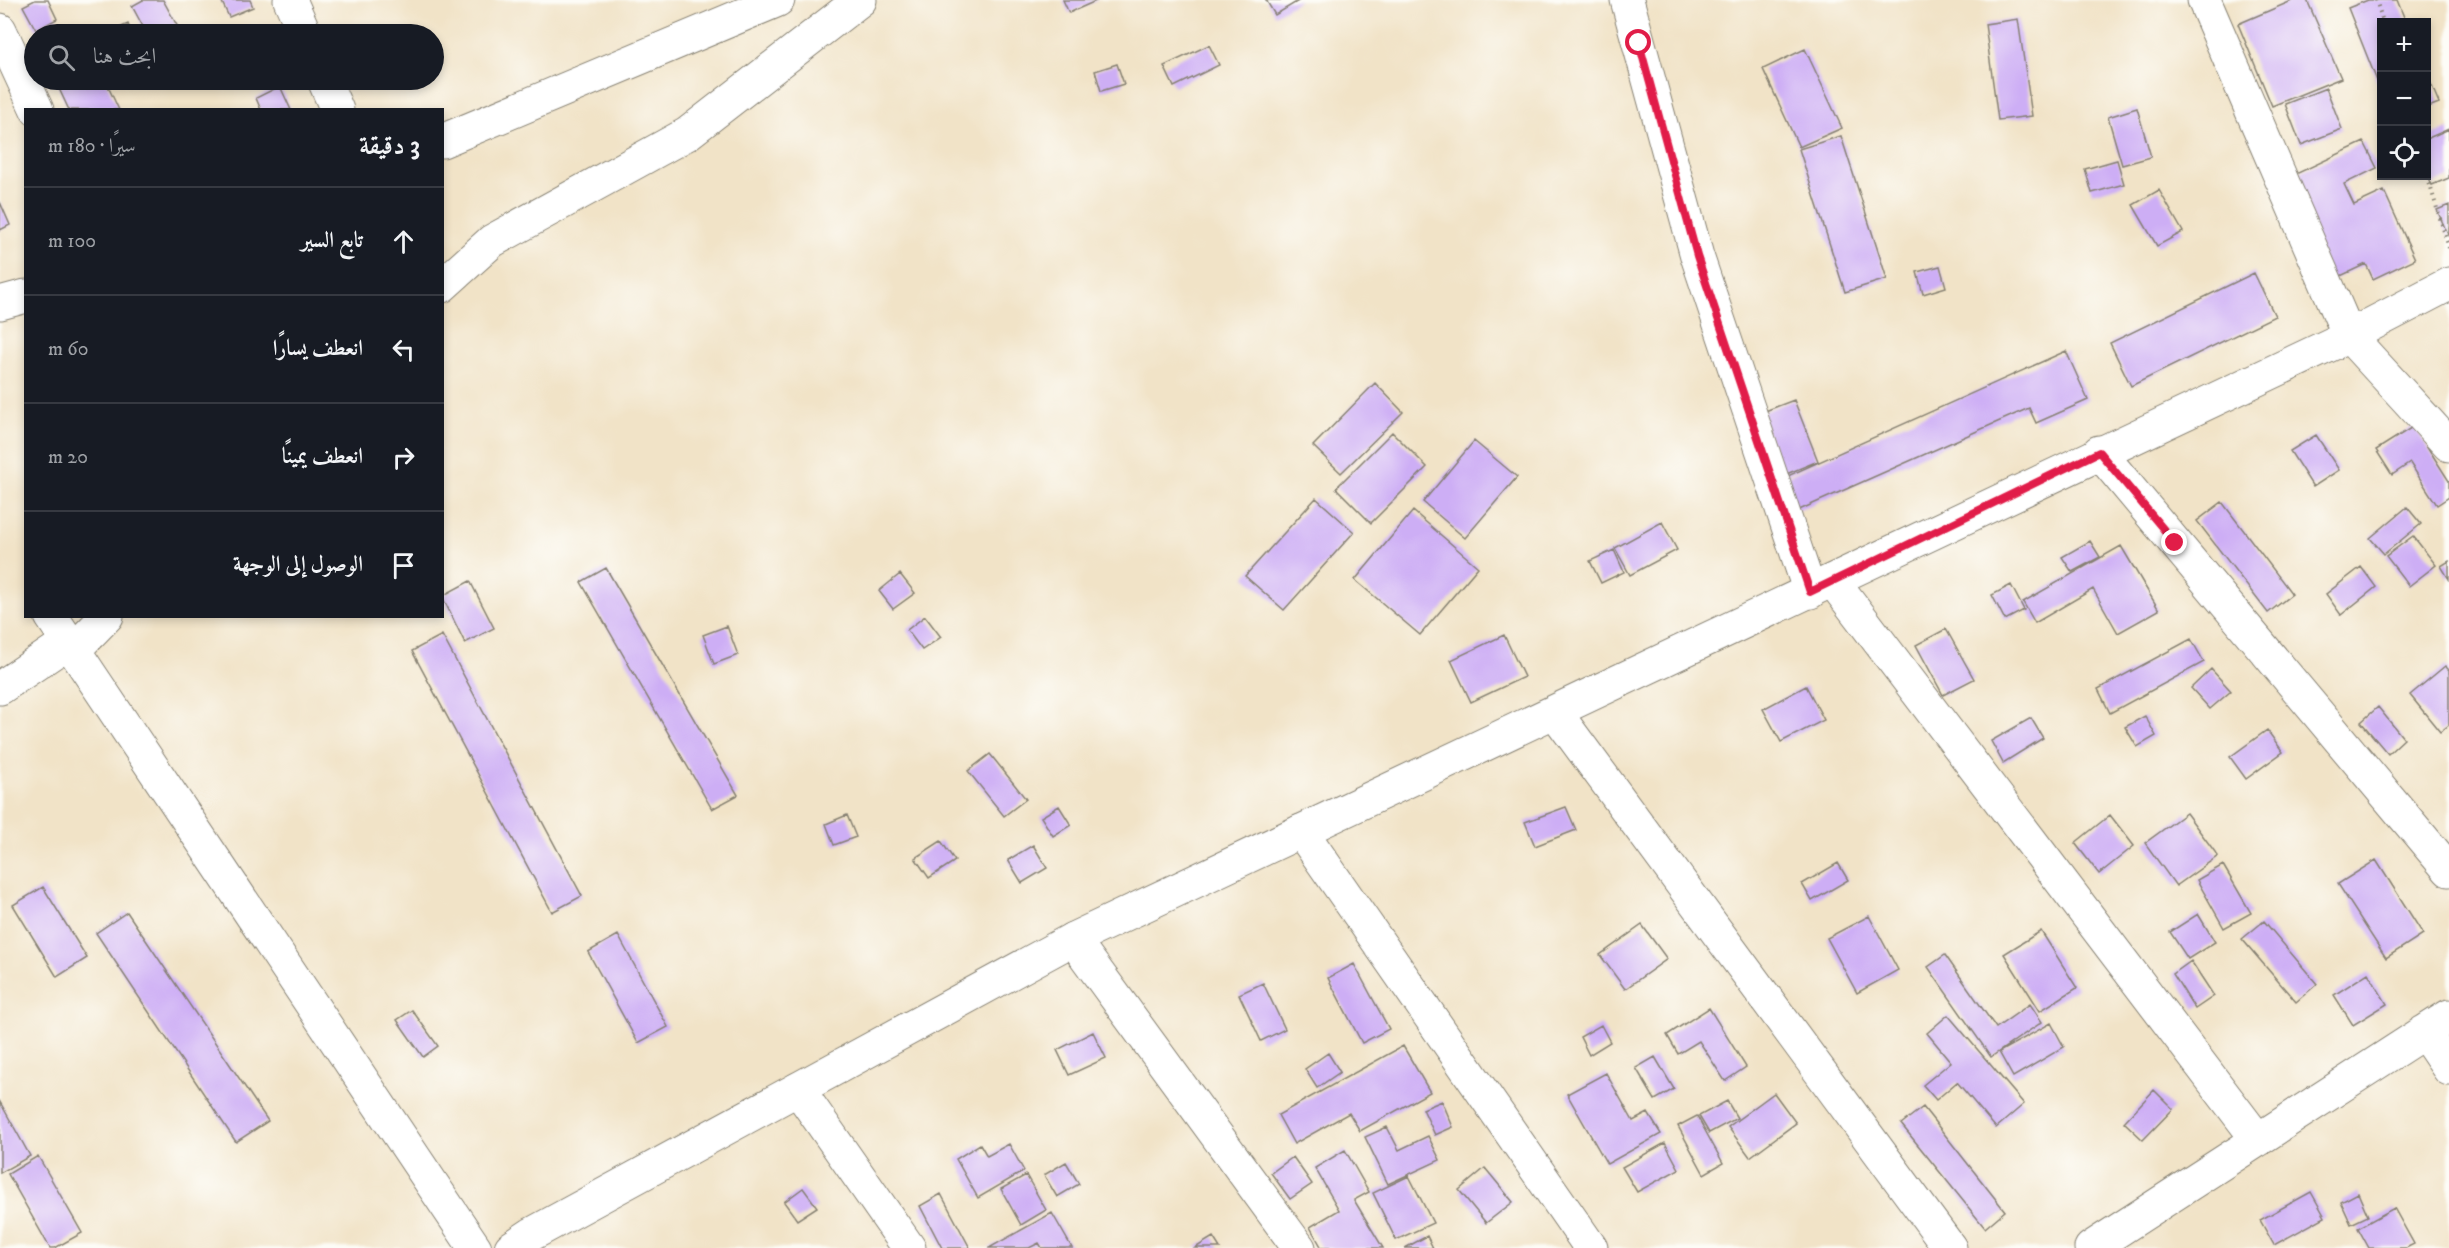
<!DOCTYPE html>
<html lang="ar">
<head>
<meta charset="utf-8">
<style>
  :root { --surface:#171b24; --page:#242831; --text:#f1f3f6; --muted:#9ea1a6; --line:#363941 }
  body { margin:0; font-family:"IM FELL DW Pica",Amiri,serif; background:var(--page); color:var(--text); direction:rtl }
  .controls { position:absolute; right:18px; top:18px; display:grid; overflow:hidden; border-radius:0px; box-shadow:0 3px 9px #0003 }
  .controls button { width:54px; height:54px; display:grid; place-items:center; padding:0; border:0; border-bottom:2px solid var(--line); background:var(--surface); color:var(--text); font:30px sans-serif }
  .stop { position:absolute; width:18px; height:18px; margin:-14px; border:4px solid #e11d48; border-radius:50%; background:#fff }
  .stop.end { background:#e11d48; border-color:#fff; box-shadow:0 2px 6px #0008 }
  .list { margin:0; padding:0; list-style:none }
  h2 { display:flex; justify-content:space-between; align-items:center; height:78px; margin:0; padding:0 24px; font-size:26px }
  h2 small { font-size:20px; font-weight:400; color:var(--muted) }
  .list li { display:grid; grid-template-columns:39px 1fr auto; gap:18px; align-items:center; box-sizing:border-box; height:108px; padding:0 24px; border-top:2px solid var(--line) }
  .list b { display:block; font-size:22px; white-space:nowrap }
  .list em { font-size:20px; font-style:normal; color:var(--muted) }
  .icon { flex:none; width:33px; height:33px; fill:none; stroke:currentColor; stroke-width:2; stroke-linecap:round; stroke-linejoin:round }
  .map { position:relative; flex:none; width:2449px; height:1248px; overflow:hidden; direction:ltr }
  .search { position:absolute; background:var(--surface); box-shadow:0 3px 9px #0003; left:24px; top:24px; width:420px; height:66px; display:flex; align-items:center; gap:15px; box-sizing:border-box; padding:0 21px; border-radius:33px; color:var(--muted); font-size:22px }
  .panel { position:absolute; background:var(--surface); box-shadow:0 3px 9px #0003; left:24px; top:108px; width:420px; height:510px; border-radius:0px; direction:rtl }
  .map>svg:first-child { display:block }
  .building { fill:#cdaef5 }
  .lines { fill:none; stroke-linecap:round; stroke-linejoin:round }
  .minor-casing { stroke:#868072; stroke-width:35 }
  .major-casing { stroke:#868072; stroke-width:35 }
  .path { stroke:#868072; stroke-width:4; stroke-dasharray:1.5 4.5; stroke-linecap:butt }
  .minor { stroke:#fff; stroke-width:33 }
  .major { stroke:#fff; stroke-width:33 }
  .route { stroke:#e11d48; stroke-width:8 }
</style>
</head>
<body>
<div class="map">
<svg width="2449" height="1248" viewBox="0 0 2449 1248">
  <rect width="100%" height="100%" fill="#fdfcf7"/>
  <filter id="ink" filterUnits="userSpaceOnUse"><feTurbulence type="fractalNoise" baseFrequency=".0167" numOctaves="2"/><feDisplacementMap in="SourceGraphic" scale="12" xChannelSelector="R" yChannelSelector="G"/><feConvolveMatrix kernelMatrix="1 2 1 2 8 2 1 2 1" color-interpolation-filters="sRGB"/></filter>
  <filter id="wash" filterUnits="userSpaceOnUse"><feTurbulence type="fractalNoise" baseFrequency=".008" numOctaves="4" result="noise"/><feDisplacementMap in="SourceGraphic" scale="24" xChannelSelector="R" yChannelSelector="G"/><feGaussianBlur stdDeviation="1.35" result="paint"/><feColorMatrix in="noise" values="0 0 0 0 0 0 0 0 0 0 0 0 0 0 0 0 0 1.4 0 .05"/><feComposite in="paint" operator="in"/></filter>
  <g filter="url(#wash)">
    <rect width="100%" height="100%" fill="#f1e3c7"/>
    <g id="blocks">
      <path class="building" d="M35,0H48L57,19L36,30L23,6Z
        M143,0H163L180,31L174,34H147L132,6Z
        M221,0H250L253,7L229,17Z
        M1063,0H1098L1069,13Z
        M1266,0H1300L1275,15Z
        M2294,0H2307L2341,78L2272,106L2238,24Z
        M2368,0H2397L2406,22H2382L2381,91L2348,8Z
        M2018,19L2032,116L1998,120L1985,24Z
        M128,24L132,34H106Z
        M1209,45L1219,65L1174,87L1164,66Z
        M1805,49L1842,128L1799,147L1763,69Z
        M1117,64L1124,84L1101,91L1095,71Z
        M2426,72L2439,103L2426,108Z
        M55,80H105L119,110H69Z
        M280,86L291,110H261L256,98Z
        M2326,88L2342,129L2301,145L2285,104Z
        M2137,108L2151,157L2122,165L2108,117Z
        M2449,129V178L2432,185L2426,173V139Z
        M1841,136L1887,279L1845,292L1799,149Z
        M2364,142L2377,168L2344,184L2354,205L2384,191L2415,259L2373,279L2366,264L2332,280L2285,179Z
        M2117,160L2124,184L2092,193L2085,169Z
        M2159,190L2183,232L2157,246L2133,205Z
        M0,202L10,225L0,230Z
        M2449,205V237L2437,210Z
        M1940,266L1946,287L1923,294L1917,272Z
        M2254,273L2275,316L2131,386L2110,343Z
        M2066,351L2088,400L2036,423L2029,408L1797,511L1781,479Z
        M1375,383L1403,412L1341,473L1313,446Z
        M1794,400L1818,461L1784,475L1760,413Z
        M2414,426L2449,481V497L2437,505L2410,463L2392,475L2376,450Z
        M1392,432L1427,467L1371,523L1336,488Z
        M2316,435L2339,470L2313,487L2290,451Z
        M1474,441L1517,477L1465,538L1423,502Z
        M1316,498L1354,532L1284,610L1245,576Z
        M2222,502L2292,594L2268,613L2197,521Z
        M2407,507L2421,524L2384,554L2370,538Z
        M1413,511L1478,567L1420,635L1355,580Z
        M1662,522L1677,550L1630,575L1615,548Z
        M2413,536L2436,565L2409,586L2386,556Z
        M2090,541L2100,557L2072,572L2062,557Z
        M2121,546L2159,610L2118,633L2093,589L2035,623L2023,602Z
        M1614,550L1624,572L1601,583L1590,561Z
        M2449,561V579L2441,566Z
        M2361,567L2376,587L2341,615L2326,594Z
        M606,568L738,795L712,809L581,582Z
        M900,574L915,593L893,609L879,591Z
        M470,581L494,628L465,643L442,596Z
        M2011,585L2024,610L2005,620L1992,595Z
        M925,616L941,637L922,650L907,630Z
        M727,626L738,655L714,664L703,635Z
        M1946,629L1974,679L1943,695L1916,645Z
        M442,635L582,896L552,912L412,651Z
        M1504,635L1524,677L1471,702L1451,660Z
        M2191,639L2204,662L2110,713L2098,689Z
        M2445,666L2449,670V725L2440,732L2410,695Z
        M2211,669L2231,691L2210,709L2191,688Z
        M1806,686L1824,720L1781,742L1763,709Z
        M2378,707L2404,739L2388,754L2361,722Z
        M2145,716L2156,736L2137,747L2125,727Z
        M2031,718L2043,738L2003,763L1991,741Z
        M2267,730L2283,752L2246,779L2230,757Z
        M990,754L1026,799L1004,816L968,771Z
        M1059,806L1071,825L1053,836L1041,817Z
        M1566,807L1576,830L1535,846L1525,822Z
        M2186,813L2218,856L2176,886L2145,843Z
        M847,815L856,837L834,845L826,824Z
        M2110,815L2134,846L2099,874L2075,843Z
        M941,841L955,861L929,878L915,858Z
        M1033,845L1047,868L1022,883L1008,860Z
        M2376,860L2423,934L2386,958L2338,884Z
        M1838,863L1848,880L1812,901L1802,884Z
        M2223,865L2251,913L2224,928L2197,880Z
        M43,887L87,958L57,977L13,905Z
        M127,912L268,1121L236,1142L96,933Z
        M2198,914L2215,942L2188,959L2170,932Z
        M1869,916L1898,970L1857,993L1827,938Z
        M2264,921L2317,984L2296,1002L2242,939Z
        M1642,925L1667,959L1625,989L1600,955Z
        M2041,931L2077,988L2040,1011L2004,954Z
        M618,935L668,1027L638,1043L588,952Z
        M1945,955L1996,1028L2030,1004L2042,1022L1991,1057L1928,967Z
        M2191,961L2214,996L2195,1009L2173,974Z
        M1354,964L1389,1029L1362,1043L1328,978Z
        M2368,973L2387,1004L2353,1025L2334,995Z
        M1263,983L1285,1029L1261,1041L1239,994Z
        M1709,1008L1746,1067L1725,1081L1699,1041L1678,1054L1667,1035Z
        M412,1010L438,1046L423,1057L397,1020Z
        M1948,1015L2024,1104L1996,1128L1957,1082L1936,1100L1923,1085L1951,1062L1927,1033Z
        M2051,1023L2064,1047L2013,1077L1999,1052Z
        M1601,1025L1610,1042L1589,1055L1580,1037Z
        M1093,1032L1106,1058L1069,1075L1057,1050Z
        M1403,1046L1430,1092L1360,1131L1349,1113L1294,1144L1278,1115Z
        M1328,1053L1340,1072L1317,1088L1305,1069Z
        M1655,1057L1674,1089L1655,1100L1636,1068Z
        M1606,1073L1633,1121L1648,1113L1661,1134L1607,1164L1567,1094Z
        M2154,1090L2173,1109L2143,1140L2124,1122Z
        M1774,1093L1796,1123L1750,1157L1728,1127Z
        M1442,1101L1453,1127L1435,1135L1423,1109Z
        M1727,1101L1737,1118L1709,1133L1699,1116Z
        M0,1102L30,1156L0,1173Z
        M1923,1107L2005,1211L1985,1228L1901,1124Z
        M1697,1116L1723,1163L1704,1174L1678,1126Z
        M1387,1127L1399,1150L1428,1136L1440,1160L1388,1184L1365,1137Z
        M1665,1143L1679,1169L1637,1192L1622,1167Z
        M980,1144L987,1156L1009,1144L1024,1171L978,1198L956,1159Z
        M1345,1150L1369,1192L1354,1200L1383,1248H1322L1310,1227L1339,1210L1315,1168Z
        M38,1156L82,1233L55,1248H50L8,1174Z
        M1293,1157L1312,1184L1290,1199L1271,1173Z
        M1066,1162L1079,1184L1057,1197L1044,1175Z
        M1485,1168L1513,1202L1486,1223L1459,1190Z
        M1026,1175L1046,1210L1021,1225L1001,1189Z
        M1409,1176L1433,1223L1396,1240L1373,1193Z
        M803,1188L817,1207L797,1220L784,1202Z
        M2311,1192L2325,1217L2274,1245L2260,1220Z
        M2358,1193L2368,1216L2351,1224L2341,1202Z
        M941,1194L970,1248H942L920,1206Z
        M2394,1208L2414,1244L2406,1248H2369L2358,1228Z
        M1052,1213L1072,1248H1042L1039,1243L1029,1248H989Z
        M1427,1236L1433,1248H1405Z
        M1213,1237L1220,1248H1195Z"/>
    </g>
  </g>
  <g filter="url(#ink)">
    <use href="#blocks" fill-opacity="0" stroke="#868072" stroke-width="1.5"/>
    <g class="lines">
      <defs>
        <path id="minor" d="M290,0L305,34
          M1627,0L1697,256L1810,592
          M2204,0L2349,336L2449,445
          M0,30L37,110
          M324,80L337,110
          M442,141L778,0
          M442,286L492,241L687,134L860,0
          M0,303L26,296
          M2099,452L2449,870
          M1833,581L2258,1140
          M51,616L475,1248
          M74,650L107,616
          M0,688L68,642
          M1555,712L1950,1248
          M1301,831L1591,1248
          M1073,939L1299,1248
          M2424,1032L2449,1069
          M798,1089L909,1248
          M2091,1248L2449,1016"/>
        <path id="major" d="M511,1248L532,1234L1073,939L2349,336L2449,284"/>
      </defs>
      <use href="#minor" class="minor-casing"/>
      <use href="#major" class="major-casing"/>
      <path class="path" d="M2376,0L2383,22
        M2426,172L2449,248"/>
      <use href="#minor" class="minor"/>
      <use href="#major" class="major"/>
    </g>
  </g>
  <g class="lines" filter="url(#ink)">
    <path class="route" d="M1639,43L1697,256L1810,592L2099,452L2175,543"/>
  </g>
</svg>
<div class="controls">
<button>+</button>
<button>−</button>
<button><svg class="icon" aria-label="locate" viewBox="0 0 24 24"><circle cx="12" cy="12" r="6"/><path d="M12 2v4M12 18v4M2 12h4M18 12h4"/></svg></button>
</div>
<div class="stop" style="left:1639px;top:43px"></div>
<div class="stop end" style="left:2175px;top:543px"></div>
<div class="search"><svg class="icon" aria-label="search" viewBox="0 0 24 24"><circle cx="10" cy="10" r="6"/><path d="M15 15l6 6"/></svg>ابحث هنا</div>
<section class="panel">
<h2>3 دقيقة<small>سيرًا · 180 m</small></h2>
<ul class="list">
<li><svg class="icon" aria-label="ahead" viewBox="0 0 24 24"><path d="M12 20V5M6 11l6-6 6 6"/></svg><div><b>تابع السير</b></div><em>100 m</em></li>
<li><svg class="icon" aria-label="left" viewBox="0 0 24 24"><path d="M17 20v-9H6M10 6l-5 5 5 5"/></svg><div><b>انعطف يسارًا</b></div><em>60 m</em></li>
<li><svg class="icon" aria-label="right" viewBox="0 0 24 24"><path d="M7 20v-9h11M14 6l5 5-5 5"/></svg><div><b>انعطف يمينًا</b></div><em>20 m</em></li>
<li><svg class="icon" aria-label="arrive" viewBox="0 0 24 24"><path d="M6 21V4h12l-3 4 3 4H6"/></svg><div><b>الوصول إلى الوجهة</b></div></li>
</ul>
</section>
</div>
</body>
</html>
